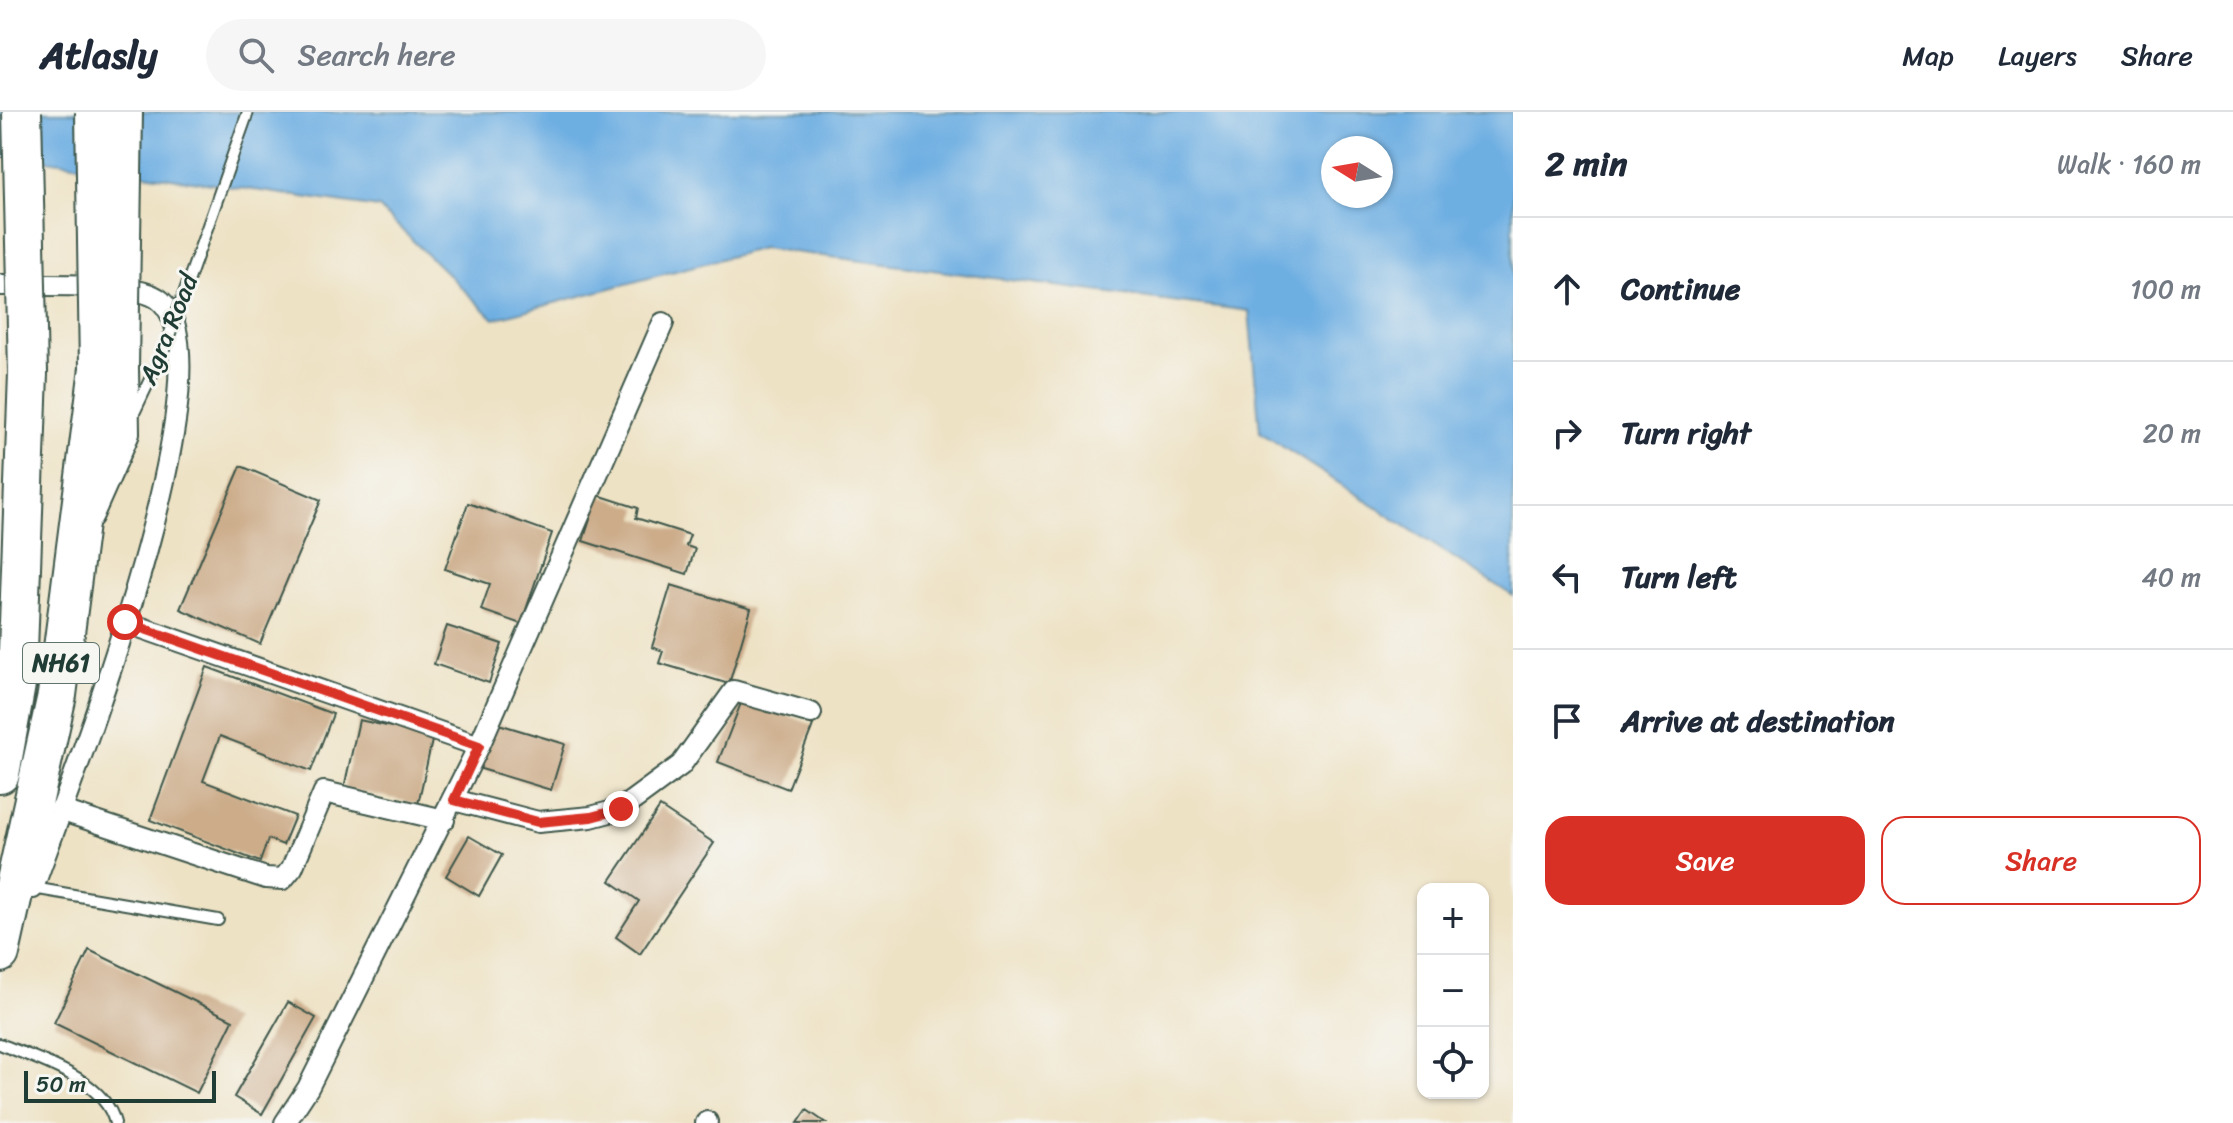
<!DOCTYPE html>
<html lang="en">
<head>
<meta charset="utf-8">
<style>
  :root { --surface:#fff; --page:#f6f6f7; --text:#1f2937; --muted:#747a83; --line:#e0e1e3; --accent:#d93025 }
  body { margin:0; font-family:Sriracha,sans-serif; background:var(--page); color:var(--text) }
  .controls { position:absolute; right:24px; bottom:24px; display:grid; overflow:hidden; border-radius:16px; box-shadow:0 2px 6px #0004 }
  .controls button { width:72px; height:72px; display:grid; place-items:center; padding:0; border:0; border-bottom:2px solid var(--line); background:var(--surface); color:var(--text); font:40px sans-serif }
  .compass { position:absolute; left:1321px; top:24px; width:72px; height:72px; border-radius:50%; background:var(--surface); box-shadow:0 2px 6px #0004; rotate:281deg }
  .scale { position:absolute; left:24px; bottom:20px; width:192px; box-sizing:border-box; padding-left:8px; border:4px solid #1f3d34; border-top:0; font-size:22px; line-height:28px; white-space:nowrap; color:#1f3d34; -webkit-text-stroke:6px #f6f6f2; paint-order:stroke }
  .stop { position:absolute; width:24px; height:24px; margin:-18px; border:6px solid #d93025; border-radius:50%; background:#fff }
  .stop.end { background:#d93025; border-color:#fff; box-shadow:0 2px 8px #0008 }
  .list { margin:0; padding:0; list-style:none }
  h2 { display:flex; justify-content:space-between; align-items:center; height:104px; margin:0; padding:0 32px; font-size:34px }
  h2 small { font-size:26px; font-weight:400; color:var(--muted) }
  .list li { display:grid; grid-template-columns:52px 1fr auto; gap:24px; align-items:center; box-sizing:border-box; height:144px; padding:0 32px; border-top:2px solid var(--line) }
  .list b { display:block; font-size:30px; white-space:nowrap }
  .list em { font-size:26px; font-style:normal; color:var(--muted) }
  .actions { display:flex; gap:16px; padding:24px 32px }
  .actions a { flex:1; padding:18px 0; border:2px solid var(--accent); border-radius:24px; text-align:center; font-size:28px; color:var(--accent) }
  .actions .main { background:var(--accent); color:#fff }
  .icon { flex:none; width:44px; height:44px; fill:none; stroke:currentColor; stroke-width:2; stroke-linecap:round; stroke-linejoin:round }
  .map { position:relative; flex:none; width:1513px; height:1011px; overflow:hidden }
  header { display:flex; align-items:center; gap:48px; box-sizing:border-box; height:112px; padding:0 40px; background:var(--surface); border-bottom:2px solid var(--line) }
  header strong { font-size:38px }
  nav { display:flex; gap:44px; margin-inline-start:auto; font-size:28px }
  .search { width:560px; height:72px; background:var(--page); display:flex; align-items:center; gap:20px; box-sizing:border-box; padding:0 28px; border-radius:44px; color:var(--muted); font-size:30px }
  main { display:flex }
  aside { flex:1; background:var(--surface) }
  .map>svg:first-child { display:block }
  .water { fill:#6eafe2; stroke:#46768b; stroke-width:2; fill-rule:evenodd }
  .building { fill:#ccac89 }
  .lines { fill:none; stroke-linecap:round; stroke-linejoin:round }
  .lane-casing { stroke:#3e564a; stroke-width:14 }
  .street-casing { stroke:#3e564a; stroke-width:24 }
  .secondary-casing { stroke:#3e564a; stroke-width:34 }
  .highway-casing { stroke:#3e564a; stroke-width:42 }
  .lane { stroke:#fff; stroke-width:10 }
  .street { stroke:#fff; stroke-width:20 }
  .secondary { stroke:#fff; stroke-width:30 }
  .highway { stroke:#fff; stroke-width:38 }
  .lane-bridge-casing { stroke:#3e564a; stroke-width:14; stroke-linecap:butt }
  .secondary-bridge-casing { stroke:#3e564a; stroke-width:34; stroke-linecap:butt }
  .highway-bridge-casing { stroke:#3e564a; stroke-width:42; stroke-linecap:butt }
  .lane-bridge { stroke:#fff; stroke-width:10 }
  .secondary-bridge { stroke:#fff; stroke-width:30 }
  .highway-bridge { stroke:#fff; stroke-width:38 }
  .route { stroke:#d93025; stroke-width:10 }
  .labels { text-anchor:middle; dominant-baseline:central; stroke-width:6; stroke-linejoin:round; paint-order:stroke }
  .shield { fill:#f6f6f2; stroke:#60746d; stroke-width:2 }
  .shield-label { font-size:24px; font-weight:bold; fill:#1f3d34 }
  .street-label { font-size:26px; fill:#1f3d34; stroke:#f6f6f2 }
</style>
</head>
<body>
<header>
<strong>Atlasly</strong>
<div class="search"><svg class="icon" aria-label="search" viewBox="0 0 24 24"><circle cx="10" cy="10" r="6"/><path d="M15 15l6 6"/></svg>Search here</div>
<nav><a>Map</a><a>Layers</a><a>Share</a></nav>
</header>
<main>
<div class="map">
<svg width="1513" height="1011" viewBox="0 0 1513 1011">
  <rect width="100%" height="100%" fill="#f6f6f2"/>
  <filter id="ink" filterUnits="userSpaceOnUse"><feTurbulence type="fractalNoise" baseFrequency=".0125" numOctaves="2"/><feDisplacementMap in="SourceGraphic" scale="16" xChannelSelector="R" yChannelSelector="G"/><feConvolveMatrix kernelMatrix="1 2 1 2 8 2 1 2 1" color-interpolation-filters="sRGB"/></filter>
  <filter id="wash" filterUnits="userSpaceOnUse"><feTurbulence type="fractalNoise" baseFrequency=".006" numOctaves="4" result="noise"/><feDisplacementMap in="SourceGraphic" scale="32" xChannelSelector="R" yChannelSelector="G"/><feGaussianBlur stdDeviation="1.8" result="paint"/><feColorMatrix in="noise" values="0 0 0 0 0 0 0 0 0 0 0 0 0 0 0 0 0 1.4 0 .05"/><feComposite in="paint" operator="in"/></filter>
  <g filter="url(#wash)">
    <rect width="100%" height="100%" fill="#eee2c5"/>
    <path class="water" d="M0,0H1513V484L1260,320L1249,199L762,136L494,207L379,96L26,45H0ZM1333,36H1381V84H1333Z"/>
    <g id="blocks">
      <path class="building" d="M241,354L321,388L260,532L180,497Z
        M598,383L638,396L636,406L690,423L686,434L695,437L687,462L583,429Z
        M468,391L552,421L521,512L481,498L490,472L445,457Z
        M671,473L751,497L729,572L659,551L663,539L652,535Z
        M447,514L502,532L489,571L434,552Z
        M207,555L333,602L311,659L220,624L203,669L295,704L283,733L268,727L260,750L150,708Z
        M743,586L813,613L788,677L718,650Z
        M359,608L433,624L418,692L344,676Z
        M492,610L565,632L551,678L478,656Z
        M660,695L714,731L640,842L616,825L639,789L610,769Z
        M469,724L502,743L479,784L446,764Z
        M89,838L233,908L197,981L54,911Z
        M288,890L316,906L262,1002L234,985Z
        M807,998L826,1011H798Z"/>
    </g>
  </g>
  <g filter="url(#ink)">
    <use href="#blocks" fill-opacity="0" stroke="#3e564a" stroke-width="2"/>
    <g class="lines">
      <defs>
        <path id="lane" d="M134,301L164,238
          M33,776L218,808
          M0,932C38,948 104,966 115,1011"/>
        <path id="street" d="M0,173C34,174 138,168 161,189C235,255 65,686 33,776L15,772
          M125,510L479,634
          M454,688L538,710L591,705L621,697L681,653L734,579L811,601
          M60,698L266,766L283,767L292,756L324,680L444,708
          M285,1011L308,976L479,634L663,211
          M706,1011L707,1010"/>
        <path id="secondary" d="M88,402L124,321L123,256"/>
        <path id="highway" d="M0,662L17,567L28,261
          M0,841L57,583L99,256"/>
      </defs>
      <use href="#lane" class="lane-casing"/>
      <use href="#street" class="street-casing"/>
      <use href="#secondary" class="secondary-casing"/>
      <use href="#highway" class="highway-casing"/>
      <use href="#lane" class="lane"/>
      <use href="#street" class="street"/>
      <use href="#secondary" class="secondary"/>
      <use href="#highway" class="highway"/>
      <defs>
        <path id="lane-bridge" d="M164,238L248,0"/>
        <path id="secondary-bridge" d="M123,256L127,0"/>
        <path id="highway-bridge" d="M22,0L28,261
          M95,0L99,256"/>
      </defs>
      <use href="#lane-bridge" class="lane-bridge-casing"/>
      <use href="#secondary-bridge" class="secondary-bridge-casing"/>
      <use href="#highway-bridge" class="highway-bridge-casing"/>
      <use href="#lane-bridge" class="lane-bridge"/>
      <use href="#secondary-bridge" class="secondary-bridge"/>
      <use href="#highway-bridge" class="highway-bridge"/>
    </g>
  </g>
  <g class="lines" filter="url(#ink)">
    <path class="route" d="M125,510L479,634L454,688L538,710L591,705L621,697"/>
  </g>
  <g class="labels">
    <rect class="shield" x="23" y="531" width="76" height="40" rx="6"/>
    <g class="shield-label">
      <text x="61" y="551">NH61</text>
    </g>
    <g class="street-label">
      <text transform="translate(168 217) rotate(-68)">Agra Road</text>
    </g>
  </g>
</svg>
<div class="controls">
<button>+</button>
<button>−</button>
<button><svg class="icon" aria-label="locate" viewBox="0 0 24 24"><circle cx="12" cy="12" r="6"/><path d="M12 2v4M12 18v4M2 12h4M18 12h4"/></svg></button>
</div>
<svg class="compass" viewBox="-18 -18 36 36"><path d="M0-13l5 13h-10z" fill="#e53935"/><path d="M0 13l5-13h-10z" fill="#747a83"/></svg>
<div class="scale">50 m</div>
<div class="stop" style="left:125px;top:510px"></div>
<div class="stop end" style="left:621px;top:697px"></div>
</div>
<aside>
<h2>2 min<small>Walk · 160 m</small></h2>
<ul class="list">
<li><svg class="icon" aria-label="ahead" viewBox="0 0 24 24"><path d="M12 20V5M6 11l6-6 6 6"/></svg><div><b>Continue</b></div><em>100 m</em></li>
<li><svg class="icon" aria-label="right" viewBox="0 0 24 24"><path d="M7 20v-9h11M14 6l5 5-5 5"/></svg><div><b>Turn right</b></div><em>20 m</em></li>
<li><svg class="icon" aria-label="left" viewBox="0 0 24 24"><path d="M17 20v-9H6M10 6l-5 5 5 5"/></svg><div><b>Turn left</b></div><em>40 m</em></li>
<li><svg class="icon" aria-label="arrive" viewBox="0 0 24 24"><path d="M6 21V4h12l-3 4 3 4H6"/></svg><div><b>Arrive at destination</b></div></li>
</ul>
<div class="actions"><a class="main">Save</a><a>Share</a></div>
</aside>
</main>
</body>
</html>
